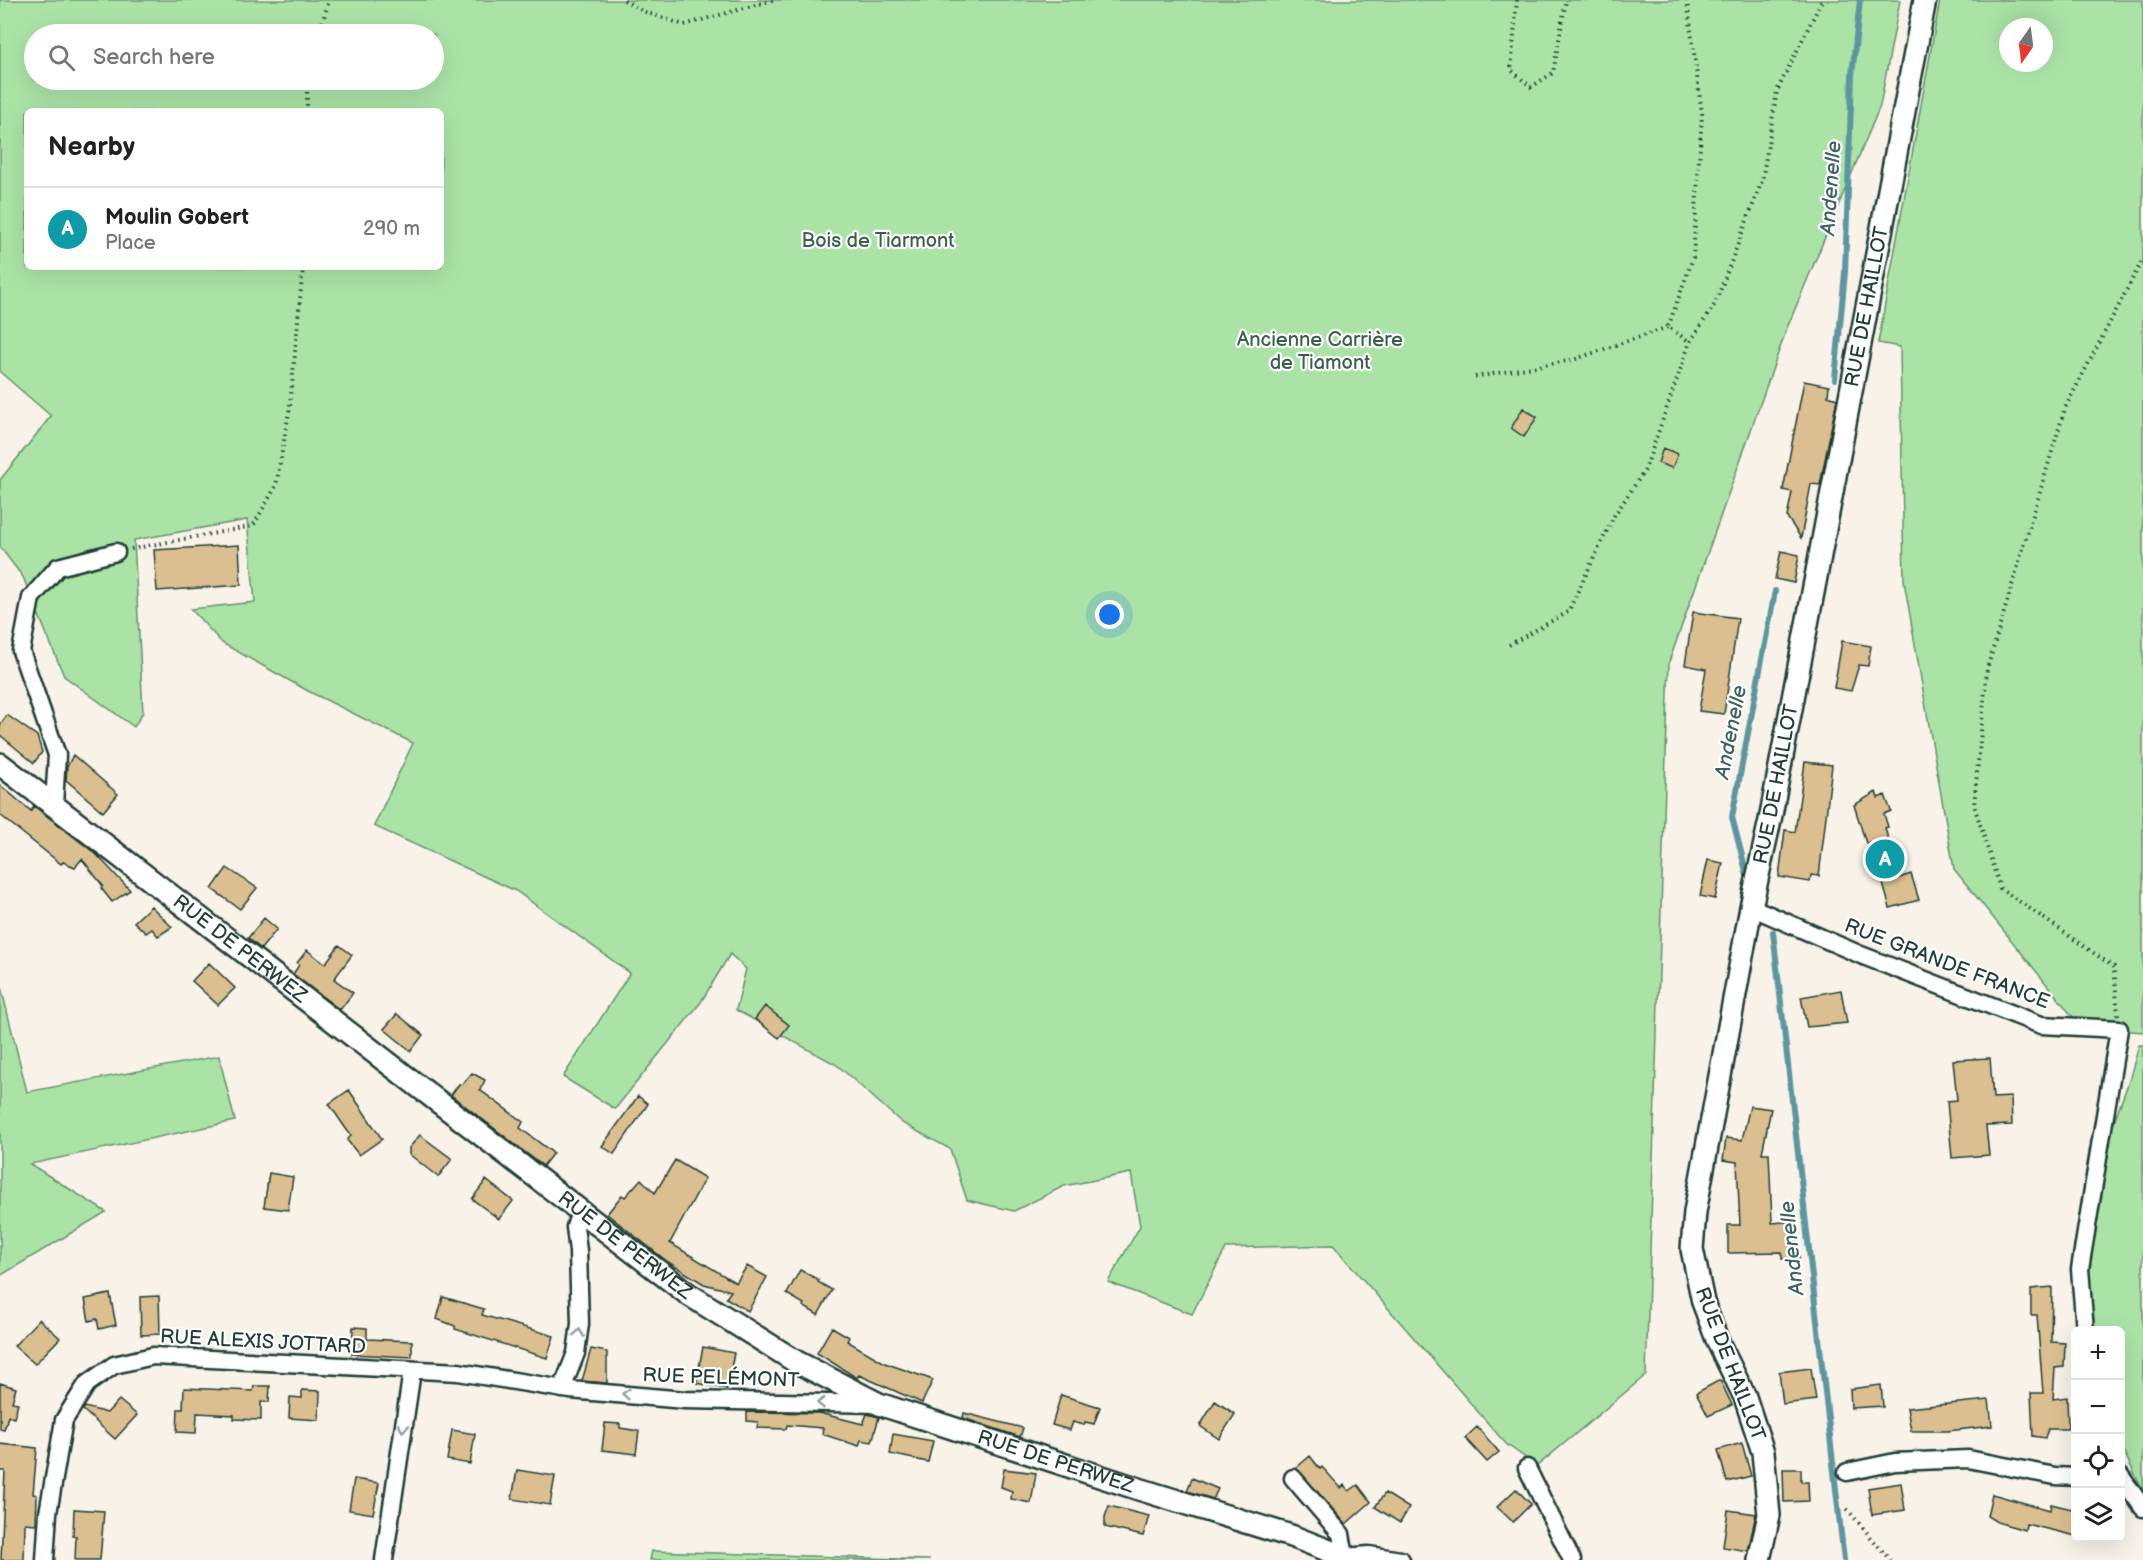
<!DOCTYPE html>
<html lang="en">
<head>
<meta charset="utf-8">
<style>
  :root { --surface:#fff; --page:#f6f6f6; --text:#202124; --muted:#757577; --line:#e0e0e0; --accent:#d1495b }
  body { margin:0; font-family:"Balsamiq Sans",sans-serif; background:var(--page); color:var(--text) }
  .controls { position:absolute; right:18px; bottom:18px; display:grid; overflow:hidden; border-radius:9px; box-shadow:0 6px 24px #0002 }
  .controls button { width:54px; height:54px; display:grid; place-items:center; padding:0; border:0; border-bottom:2px solid var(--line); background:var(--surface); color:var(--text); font:30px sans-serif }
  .compass { position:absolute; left:1999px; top:18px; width:54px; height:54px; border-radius:50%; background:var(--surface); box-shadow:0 6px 24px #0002; rotate:194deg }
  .you { position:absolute; left:1110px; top:615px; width:21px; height:21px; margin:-15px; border:4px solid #fff; border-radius:50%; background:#1a73e8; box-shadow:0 0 0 9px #1a73e833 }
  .badge { display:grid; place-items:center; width:39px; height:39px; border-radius:50%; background:var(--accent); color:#fff; font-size:20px; font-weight:700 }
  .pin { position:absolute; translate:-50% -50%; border:3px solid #fff; box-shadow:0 2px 6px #0006 }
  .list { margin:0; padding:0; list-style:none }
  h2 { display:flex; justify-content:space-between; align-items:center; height:78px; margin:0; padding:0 24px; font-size:26px }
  h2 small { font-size:20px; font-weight:400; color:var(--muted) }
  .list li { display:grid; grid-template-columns:39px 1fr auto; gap:18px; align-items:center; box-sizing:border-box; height:84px; padding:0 24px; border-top:2px solid var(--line) }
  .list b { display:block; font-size:22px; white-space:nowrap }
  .list p { margin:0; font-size:20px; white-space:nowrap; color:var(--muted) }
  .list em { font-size:20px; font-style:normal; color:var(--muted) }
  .icon { flex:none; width:33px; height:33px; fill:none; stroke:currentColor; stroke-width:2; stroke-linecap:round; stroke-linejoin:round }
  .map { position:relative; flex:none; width:2143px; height:1560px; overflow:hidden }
  .search { position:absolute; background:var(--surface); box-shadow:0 6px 24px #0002; left:24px; top:24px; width:420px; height:66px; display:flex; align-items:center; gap:15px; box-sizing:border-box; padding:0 21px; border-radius:33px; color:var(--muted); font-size:22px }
  .panel { position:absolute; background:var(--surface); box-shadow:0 6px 24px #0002; left:24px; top:108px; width:420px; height:162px; border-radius:9px }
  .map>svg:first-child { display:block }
  .green { fill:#abe3a7; stroke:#65906e; stroke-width:1.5; fill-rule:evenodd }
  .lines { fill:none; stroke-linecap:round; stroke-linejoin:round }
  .stream { stroke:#5d96a0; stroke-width:6 }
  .building { fill:#dbbf90; stroke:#1f3d34; stroke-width:1.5 }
  .minor-casing { stroke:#1f3d34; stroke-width:21 }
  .tertiary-casing { stroke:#1f3d34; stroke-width:26 }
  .path { stroke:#1f3d34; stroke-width:4; stroke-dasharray:1.5 4.5; stroke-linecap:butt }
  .minor { stroke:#fff; stroke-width:16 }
  .tertiary { stroke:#fff; stroke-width:21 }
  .oneway { stroke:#8f9e9a }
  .labels { text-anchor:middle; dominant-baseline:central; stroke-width:4.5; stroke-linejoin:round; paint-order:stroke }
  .park-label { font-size:20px; fill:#3b5e4b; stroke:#fff }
  .street-label { font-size:20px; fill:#1f3d34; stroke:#fff }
  .water-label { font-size:21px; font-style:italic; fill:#396261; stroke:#fff }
</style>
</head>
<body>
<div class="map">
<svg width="2143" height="1560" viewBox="0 0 2143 1560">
  <rect width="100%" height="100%" fill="#f8f2e9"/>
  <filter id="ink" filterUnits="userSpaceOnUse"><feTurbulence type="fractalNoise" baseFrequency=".0167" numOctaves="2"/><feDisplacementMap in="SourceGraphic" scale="12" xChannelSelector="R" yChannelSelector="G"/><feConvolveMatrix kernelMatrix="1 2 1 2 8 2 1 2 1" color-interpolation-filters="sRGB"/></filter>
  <g filter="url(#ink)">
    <path class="green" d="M0,0H1900L1880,106L1787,328L1669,662L1646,1375L1537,1466L1506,1444L1333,1245L1226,1248L1192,1314L1108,1282L1140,1226L1131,1173L1064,1186L1014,1211L967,1200L950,1149L902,1123L837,1065L736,1010L746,969L730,954L701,1002L615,1109L563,1077L630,973L516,891L374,826L413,743L308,691L222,643L191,609L255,602L247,520L134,540L143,712L134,727L64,676L23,577L0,547V480L51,416L0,372ZM34,34H434V80H34ZM27,111H441V267H27Z
      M1940,0H2143V1032L2081,1027L1954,869L1904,581L1900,347L1878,343ZM2008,27H2044V63H2008Z
      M0,983L27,1092L219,1056L235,1121L30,1164L106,1212L0,1276Z
      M2139,1045H2143V1491L2121,1446L2120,1330H2087L2082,1265L2092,1199L2113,1124L2129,1081Z
      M652,1551L930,1560H650Z"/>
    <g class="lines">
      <path class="stream" d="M1835,379L1845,272L1852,75L1860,0
        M1748,879L1732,817L1775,591
        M1773,932L1844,1560"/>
    </g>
    <path class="building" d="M1804,381L1829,386L1828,396L1837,399L1820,485L1811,484L1801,538L1787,517L1792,492L1783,490Z
      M1523,408L1537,417L1524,437L1511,428Z
      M1663,448L1678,454L1672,468L1658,463Z
      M239,545L241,585L157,591L154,550Z
      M1781,551L1799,555L1794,583L1775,579Z
      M1693,612L1738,618L1724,714L1699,711L1706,669L1685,665Z
      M1842,641L1871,646L1868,666L1859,665L1851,691L1834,688Z
      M7,715L37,736L42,752L34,763L0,735V725Z
      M73,755L118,794L103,812L66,780L67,767Z
      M1805,762L1832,765L1819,876L1811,875L1810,882L1779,877L1785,830L1795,832Z
      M0,785L31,811L34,806L96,854L130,890L112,902L101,888L103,886L82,859L75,867L63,862L61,864L0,815Z
      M1876,792L1878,798L1885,795L1891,811L1884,814L1888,827L1885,828L1899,878L1911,874L1919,900L1890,908L1871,842L1866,843L1854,805Z
      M1708,860L1723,863L1715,899L1700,896Z
      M227,868L257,888L240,909L212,889Z
      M151,906L172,927L158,936L152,929L146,933L134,922Z
      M264,918L277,929L261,949L248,938Z
      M339,945L352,955L334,979L353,993L340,1010L293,974L299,965L297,963L307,950L325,964Z
      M209,963L235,988L218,1005L192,981Z
      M1841,990L1847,1023L1807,1027L1801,997Z
      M765,1006L789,1025L779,1038L755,1019Z
      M397,1014L423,1035L411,1051L384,1029Z
      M1990,1058L1993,1098L2011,1097L2012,1125L1986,1126L1989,1155L1952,1158L1947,1101L1957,1100L1953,1060Z
      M472,1073L485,1080L480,1090L523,1122L520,1128L553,1153L543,1166L451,1095L459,1084L462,1085Z
      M349,1090L382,1139L359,1155L347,1140L351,1136L329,1104Z
      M638,1096L648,1104L614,1154L602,1146Z
      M1750,1106L1771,1109L1762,1153H1769L1772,1223L1797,1221L1799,1258L1782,1259V1252L1728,1253V1225H1740L1737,1162L1723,1160L1726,1138L1742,1140Z
      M420,1135L452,1159L438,1177L409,1154V1148Z
      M675,1160L705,1178L670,1243L736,1283L747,1266L767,1277L748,1311L726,1298L731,1291L704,1284L668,1262L607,1214L622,1195L625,1197L641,1179L655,1193Z
      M269,1173L293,1177L288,1210L264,1207Z
      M486,1180L513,1201L499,1219L472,1199Z
      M800,1270L819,1280L818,1282L832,1290L818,1315L803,1306L804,1304L787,1294Z
      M2052,1287L2051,1342L2065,1343L2064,1367L2055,1368L2053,1399L2067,1397L2068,1429H2048L2045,1438L2033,1436L2031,1393H2043L2037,1315H2031V1289Z
      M110,1294L116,1325L99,1329L97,1319L89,1321L85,1299Z
      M159,1296L160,1334L141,1335L140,1297Z
      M443,1297L484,1309L482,1315L554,1336L547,1358L455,1329V1326L437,1319Z
      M39,1319L60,1338L35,1364L14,1346Z
      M353,1327L367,1328V1339L412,1341V1357L352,1354Z
      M832,1327L849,1337L847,1341L885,1363L933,1380L922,1403L859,1375L857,1378L817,1353Z
      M703,1347L734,1353L727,1389L696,1383Z
      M591,1349L607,1352V1383L582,1381Z
      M1811,1368L1816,1400L1783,1404L1779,1372Z
      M1720,1380L1732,1405L1708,1416L1696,1393Z
      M0,1383L16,1388L12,1402L18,1403L14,1418L8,1416L4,1430L0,1429Z
      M1881,1385L1883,1406L1851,1408L1850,1389Z
      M254,1386H270L269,1402H261V1420L234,1419V1415L197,1413L196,1433L177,1432L178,1409H183L184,1388L253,1391Z
      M302,1390L320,1391L319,1420L289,1418L290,1397L302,1398Z
      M1061,1395L1100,1407L1094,1424L1085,1422L1084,1425L1073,1422L1070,1430L1052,1425Z
      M119,1400L137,1415L115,1439L83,1410L85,1407L107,1413Z
      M1989,1400L1992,1426L1947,1431H1911L1907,1408Z
      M1215,1401L1235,1414L1219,1439L1200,1426Z
      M747,1412L819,1413L863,1424L867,1414L879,1417L872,1442L861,1440L859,1446L822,1434L823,1428L787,1425L786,1429L757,1428L758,1422L747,1421Z
      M964,1413L1023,1428L1020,1437L963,1418Z
      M605,1423L620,1424V1428L639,1431L636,1454L602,1450Z
      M1477,1427L1499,1452L1487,1462L1465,1438Z
      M452,1430L475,1434L470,1464L447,1460Z
      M893,1434L933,1441L928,1462L890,1454Z
      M1742,1443L1751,1476L1727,1482L1718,1450Z
      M0,1444L37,1448L33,1494L37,1495L36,1524L25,1523L24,1560H1L5,1471H0Z
      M1310,1456L1320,1469L1322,1467L1341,1488L1344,1485L1349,1491L1358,1485L1371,1502L1346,1524L1296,1468Z
      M1004,1469L1036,1473L1031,1503L1011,1499L1012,1491L1001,1487Z
      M1783,1469H1801V1482H1808L1809,1501L1784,1502Z
      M517,1470L555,1476L550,1505L512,1499Z
      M1192,1478L1218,1489L1213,1499L1187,1491Z
      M354,1479L379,1483L373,1514L349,1510Z
      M1901,1483L1905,1510L1872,1515L1868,1488Z
      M1516,1489L1531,1504L1513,1522L1497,1507Z
      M1385,1493L1409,1508L1400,1523L1375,1507Z
      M1992,1494L2050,1510L2051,1504L2076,1510V1536L2026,1524L2025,1530L1997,1522L1987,1516Z
      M1109,1506L1149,1516L1143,1536L1105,1527V1517Z
      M74,1509L104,1511L100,1560H75L76,1536H73Z
      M1728,1510L1756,1514L1748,1551L1723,1547Z"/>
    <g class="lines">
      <defs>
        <path id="minor" d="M54,804L57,755L21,651L31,598L58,567L116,552
          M1751,907L1861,955L2041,1025L2119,1029L2080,1269L2085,1330
          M562,1389L576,1353L580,1324L578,1251L575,1227L580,1212
          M1527,1468L1572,1560
          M1847,1472L1895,1462L1968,1459L2055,1476L2076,1477
          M2120,1475L2143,1508
          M1293,1478L1341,1534L1345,1557L1369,1555L1401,1560
          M45,1560L48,1513L64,1420L87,1384L114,1365L153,1356L458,1372L570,1390L685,1400L878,1404
          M384,1560L412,1371"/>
        <g id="tertiary">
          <path id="s1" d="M0,764L688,1294L795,1361L879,1404L1142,1490L1291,1536L1345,1557L1349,1560"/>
          <path id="s2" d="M1759,1560L1769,1515L1763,1452L1745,1397L1718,1342L1703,1302L1692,1249L1695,1212L1751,907L1770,820L1925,0"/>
        </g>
      </defs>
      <use href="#minor" class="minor-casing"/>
      <use href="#tertiary" class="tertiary-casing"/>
      <path class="path" d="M624,0L642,11L684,25L773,0
        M1517,0L1511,70L1531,87L1553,73L1566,0
        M1687,0L1702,114L1693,258L1668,327L1690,342L1715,304L1762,181L1777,91L1822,0
        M319,34L329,0
        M307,80V111
        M1475,377L1573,360L1668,327
        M131,549L253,526L276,486L290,406L303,267
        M1509,645L1568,612L1614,516L1645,470L1690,342
        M2118,1015L2114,967L2000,888L1974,805L1987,669L2065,408L2143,259
        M1847,1509L1890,1560"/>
      <use href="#minor" class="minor"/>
      <use href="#tertiary" class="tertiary"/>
    </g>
    <defs><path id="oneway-chevron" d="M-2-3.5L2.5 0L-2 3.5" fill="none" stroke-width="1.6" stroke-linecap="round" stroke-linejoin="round" transform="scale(1.5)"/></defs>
    <g class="oneway">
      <use href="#oneway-chevron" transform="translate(579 1333) rotate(-82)"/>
      <use href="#oneway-chevron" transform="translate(626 1394) rotate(-175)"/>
      <use href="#oneway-chevron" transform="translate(821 1403) rotate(-178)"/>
      <use href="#oneway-chevron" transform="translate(403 1428) rotate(99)"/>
    </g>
  </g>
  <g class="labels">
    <g class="park-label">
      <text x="878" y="241">Bois de Tiarmont</text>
      <text x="1320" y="340">Ancienne Carrière<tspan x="1320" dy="23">de Tiamont</tspan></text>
    </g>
    <g class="street-label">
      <text stroke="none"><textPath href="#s2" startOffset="1284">RUE DE HAILLOT</textPath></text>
      <text stroke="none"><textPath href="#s2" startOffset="798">RUE DE HAILLOT</textPath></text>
      <text stroke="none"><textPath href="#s1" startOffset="303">RUE DE PERWEZ</textPath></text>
      <text transform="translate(1947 964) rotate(21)">RUE GRANDE FRANCE</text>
      <text stroke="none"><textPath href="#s1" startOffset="789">RUE DE PERWEZ</textPath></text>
      <text transform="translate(263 1342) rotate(3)">RUE ALEXIS JOTTARD</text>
      <text transform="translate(1730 1364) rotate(69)">RUE DE HAILLOT</text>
      <text transform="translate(721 1378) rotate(2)">RUE PELÉMONT</text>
      <text stroke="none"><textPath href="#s1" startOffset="1275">RUE DE PERWEZ</textPath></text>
    </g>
    <g class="water-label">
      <text transform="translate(1831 188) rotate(-86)">Andenelle</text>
      <text transform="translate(1731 732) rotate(-79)">Andenelle</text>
      <text transform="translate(1792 1248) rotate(-96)">Andenelle</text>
    </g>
  </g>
</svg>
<div class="controls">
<button>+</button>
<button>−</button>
<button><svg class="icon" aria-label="locate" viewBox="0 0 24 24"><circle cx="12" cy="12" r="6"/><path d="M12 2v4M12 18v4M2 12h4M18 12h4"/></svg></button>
<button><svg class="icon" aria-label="layers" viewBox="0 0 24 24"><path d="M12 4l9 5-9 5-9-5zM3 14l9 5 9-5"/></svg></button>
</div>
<svg class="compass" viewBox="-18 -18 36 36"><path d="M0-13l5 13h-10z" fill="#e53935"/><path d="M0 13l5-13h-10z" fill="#757577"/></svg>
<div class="you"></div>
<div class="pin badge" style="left:1885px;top:859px;background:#0f9aa8">A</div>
<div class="search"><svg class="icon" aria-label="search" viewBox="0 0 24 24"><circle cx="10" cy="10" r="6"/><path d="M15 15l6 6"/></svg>Search here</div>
<section class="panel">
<h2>Nearby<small></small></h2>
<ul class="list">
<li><span class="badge" style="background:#0f9aa8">A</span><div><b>Moulin Gobert</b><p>Place</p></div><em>290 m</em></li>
</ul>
</section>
</div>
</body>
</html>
